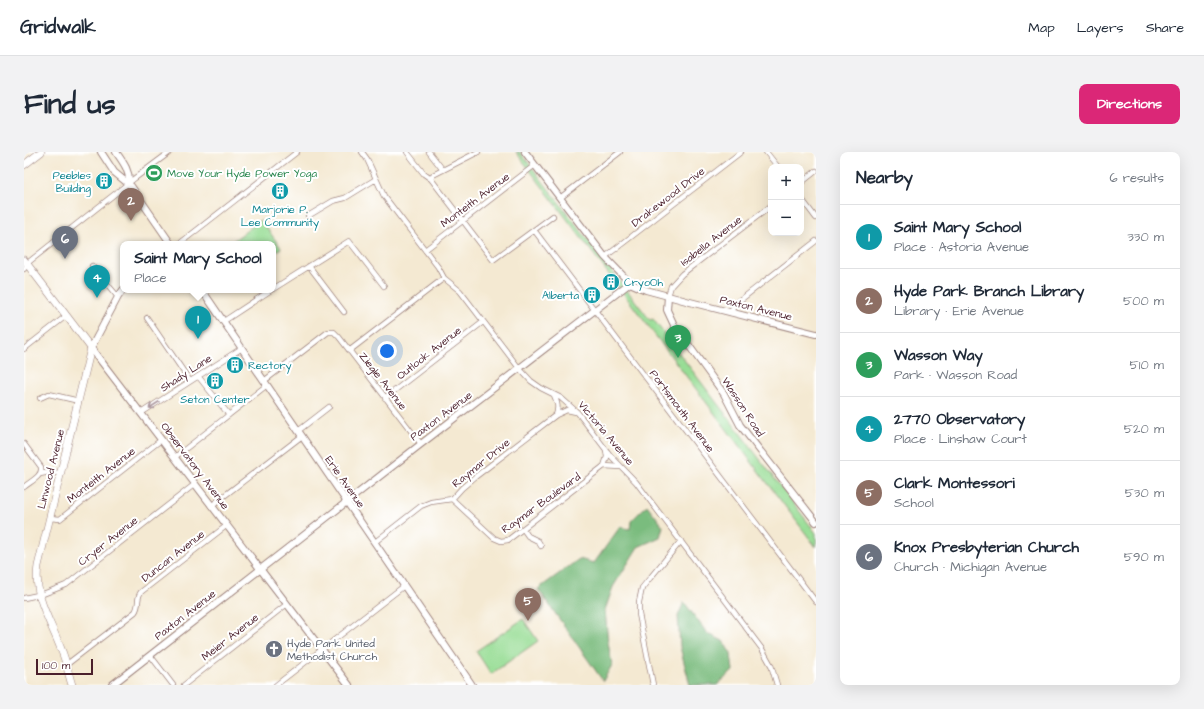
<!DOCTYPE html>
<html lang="en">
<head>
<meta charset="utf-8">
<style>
  :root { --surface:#fff; --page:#f2f2f3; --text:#1f2937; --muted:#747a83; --line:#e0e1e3; --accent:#db2777 }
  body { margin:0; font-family:"Architects Daughter",sans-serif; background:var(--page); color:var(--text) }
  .controls { position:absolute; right:12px; top:12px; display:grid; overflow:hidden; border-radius:8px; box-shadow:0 4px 16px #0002 }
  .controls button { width:36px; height:36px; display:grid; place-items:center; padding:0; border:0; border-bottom:1px solid var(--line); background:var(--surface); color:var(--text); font:20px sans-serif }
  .scale { position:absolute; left:12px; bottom:10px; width:57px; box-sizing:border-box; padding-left:4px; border:2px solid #4a1f2b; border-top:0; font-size:11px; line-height:14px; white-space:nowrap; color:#4a1f2b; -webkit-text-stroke:3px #fff; paint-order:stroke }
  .you { position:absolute; left:363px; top:199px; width:14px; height:14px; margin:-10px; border:3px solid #fff; border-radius:50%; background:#1a73e8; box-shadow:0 0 0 6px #1a73e833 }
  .badge { display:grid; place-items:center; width:26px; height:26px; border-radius:50%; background:var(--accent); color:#fff; font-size:13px; font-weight:700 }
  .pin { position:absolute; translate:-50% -33px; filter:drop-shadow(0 1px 2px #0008) }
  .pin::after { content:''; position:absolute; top:21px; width:14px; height:12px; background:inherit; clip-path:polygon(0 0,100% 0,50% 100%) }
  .popup { position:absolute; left:96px; top:89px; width:156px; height:52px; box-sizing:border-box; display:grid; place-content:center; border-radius:8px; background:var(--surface); filter:drop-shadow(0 1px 3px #0005); font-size:13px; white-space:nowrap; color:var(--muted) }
  .popup b { font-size:15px; color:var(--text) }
  .popup::after { content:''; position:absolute; left:50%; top:100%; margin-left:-8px; border:8px solid transparent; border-top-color:var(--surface) }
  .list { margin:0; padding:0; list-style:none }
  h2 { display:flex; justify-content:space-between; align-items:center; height:52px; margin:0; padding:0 16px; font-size:17px }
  h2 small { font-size:13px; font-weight:400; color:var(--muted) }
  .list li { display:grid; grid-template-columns:26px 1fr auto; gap:12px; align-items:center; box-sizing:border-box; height:64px; padding:0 16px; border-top:1px solid var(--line) }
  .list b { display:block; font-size:15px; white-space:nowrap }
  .list p { margin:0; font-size:13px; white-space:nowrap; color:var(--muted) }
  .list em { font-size:13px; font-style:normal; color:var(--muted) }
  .map { position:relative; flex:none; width:792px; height:533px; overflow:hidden; border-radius:8px }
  header { display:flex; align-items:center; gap:24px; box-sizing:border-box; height:56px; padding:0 20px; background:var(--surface); border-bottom:1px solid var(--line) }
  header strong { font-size:19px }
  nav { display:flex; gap:22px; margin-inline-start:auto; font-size:14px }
  .intro { display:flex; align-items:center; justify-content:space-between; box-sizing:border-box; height:96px; padding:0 24px }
  h1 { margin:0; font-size:28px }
  .button { padding:10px 18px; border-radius:8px; background:var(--accent); color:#fff; font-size:14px; font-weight:700 }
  main { display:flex; gap:24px; padding:0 24px }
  aside { flex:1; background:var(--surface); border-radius:8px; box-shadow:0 4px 16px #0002 }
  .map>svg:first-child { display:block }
  .green { fill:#98dd95; stroke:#717e60 }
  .forest { fill:#7abc7e; stroke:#626e54 }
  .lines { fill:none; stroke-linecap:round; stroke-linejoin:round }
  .minor-casing { stroke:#9f847e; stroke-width:6 }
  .tertiary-casing { stroke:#9f847e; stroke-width:8 }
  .secondary-casing { stroke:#9f847e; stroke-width:8 }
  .minor { stroke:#fff; stroke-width:4.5 }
  .tertiary { stroke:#fff; stroke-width:6 }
  .secondary { stroke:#fff; stroke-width:7 }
  .oneway { stroke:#ae9aa0 }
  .labels { text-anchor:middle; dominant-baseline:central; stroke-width:4; stroke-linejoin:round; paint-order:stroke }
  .leisure-label { font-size:11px; fill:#27864d; stroke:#fff; text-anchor:start }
  .culture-label { font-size:11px; fill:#0d838f; stroke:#fff; text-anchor:end }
  .street-label { font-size:11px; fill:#4a1f2b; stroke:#fff }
  .worship-label { font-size:11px; fill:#5b616d; stroke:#fff; text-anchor:start }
</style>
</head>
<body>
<header>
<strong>Gridwalk</strong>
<nav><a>Map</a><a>Layers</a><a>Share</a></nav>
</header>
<div class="intro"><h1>Find us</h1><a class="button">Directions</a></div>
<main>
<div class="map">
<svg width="792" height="533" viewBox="0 0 792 533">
  <rect width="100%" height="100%" fill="#fff"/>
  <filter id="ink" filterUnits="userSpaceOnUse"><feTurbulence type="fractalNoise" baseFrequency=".025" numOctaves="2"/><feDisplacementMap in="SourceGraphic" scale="8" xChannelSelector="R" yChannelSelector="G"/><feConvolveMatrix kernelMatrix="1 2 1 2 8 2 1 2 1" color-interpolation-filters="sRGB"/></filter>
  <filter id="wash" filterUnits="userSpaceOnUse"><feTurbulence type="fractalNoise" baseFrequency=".012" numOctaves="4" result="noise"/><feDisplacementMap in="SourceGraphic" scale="16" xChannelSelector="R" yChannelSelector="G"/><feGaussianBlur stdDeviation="0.9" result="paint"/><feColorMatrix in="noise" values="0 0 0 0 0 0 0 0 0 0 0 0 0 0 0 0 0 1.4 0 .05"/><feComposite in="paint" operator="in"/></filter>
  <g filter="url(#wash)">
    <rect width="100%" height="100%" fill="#f4e9d2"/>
    <path class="green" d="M492,0H496L626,168L629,167L792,381V395Z
      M237,68L257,96L249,101V92H205Z
      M499,467L514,489L467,522L452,499Z"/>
    <path class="forest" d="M623,353L639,374L636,385L614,395L589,435L581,458L584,490L588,513L579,529L514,437L555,407L570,411L596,375L606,377L607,369Z
      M660,450L683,481L699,489L707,502L709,519L693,533H666L656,495L654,464Z"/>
  </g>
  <g filter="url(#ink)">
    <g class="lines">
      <defs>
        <path id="minor" d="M338,0L343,7L360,44L414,115L420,126L436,139L495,216L507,229L517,236L537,246L554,261L586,303L612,330L738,497L747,513L753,533
          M383,0L400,22L407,27L469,108L529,64
          M405,0L419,18
          M742,0L754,15
          M407,27L409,23L413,21L454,0
          M777,31L792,19
          M536,46L596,0
          M777,46L792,66
          M284,64L309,49L321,46L352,27
          M510,78L792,450
          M155,92L273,0
          M401,98L511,13
          M581,105L717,0
          M68,114L94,145
          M285,114L320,160
          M0,117L6,109L111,26L146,0
          M249,137L325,89L360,134
          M644,144L647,134L658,122L747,54
          M707,161L710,153L792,89
          M123,166L166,229
          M200,169L247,138
          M0,197L42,164
          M325,199L420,126
          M174,224L205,263
          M240,229L304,180H310L315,185L397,292
          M530,243C533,250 535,255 532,263
          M16,246L25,242L55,249
          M361,246L459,170
          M117,261L218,196
          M274,279L305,255
          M0,292L17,315C19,324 7,329 0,335
          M151,305L243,233
          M580,314L597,315
          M16,322L26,320L36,321
          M428,347L470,386L477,389L484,388L580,314L583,305L582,298
          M187,354L278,284
          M26,366L36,367L137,288
          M499,377L504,384L514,389L517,394
          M351,390L397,354L407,350L428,347L438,336L451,325L532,263L543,258L552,260
          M0,446L19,442L42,433L171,332
          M126,503L149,533
          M42,513L111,460C116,453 112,446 117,440L202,374
          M160,533L263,452
          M252,533L380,434
          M629,533L615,462V450L618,436L626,426L657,389"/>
        <path id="tertiary" d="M77,0L90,20L107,34L147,92
          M92,0C99,10 106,19 105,31
          M501,0L581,105L606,131L622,138L666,150L792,182
          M99,138L94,145L67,196L325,533
          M178,138L448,533
          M644,144L643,158L650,173L700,242L716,273L792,370
          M88,533L397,292L606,131"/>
        <path id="secondary" d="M0,13L17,0
          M0,108L67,196L14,414C9,444 27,470 37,497C42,508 44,521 48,533"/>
      </defs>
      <use href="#minor" class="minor-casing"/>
      <use href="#tertiary" class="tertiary-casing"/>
      <use href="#secondary" class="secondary-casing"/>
      <use href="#minor" class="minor"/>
      <use href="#tertiary" class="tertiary"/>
      <use href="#secondary" class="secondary"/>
    </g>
    <defs><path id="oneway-shaft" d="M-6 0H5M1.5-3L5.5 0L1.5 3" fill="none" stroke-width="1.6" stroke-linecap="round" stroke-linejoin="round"/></defs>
    <use class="oneway" href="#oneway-shaft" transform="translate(130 253) rotate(147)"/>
  </g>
  <defs>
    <symbol id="stadium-disc" viewBox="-11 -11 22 22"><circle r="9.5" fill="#2e9e5b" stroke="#fff"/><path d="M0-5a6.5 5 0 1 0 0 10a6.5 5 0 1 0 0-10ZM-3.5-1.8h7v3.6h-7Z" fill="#fff"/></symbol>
    <symbol id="building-disc" viewBox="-11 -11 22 22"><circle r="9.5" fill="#0f9aa8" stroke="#fff"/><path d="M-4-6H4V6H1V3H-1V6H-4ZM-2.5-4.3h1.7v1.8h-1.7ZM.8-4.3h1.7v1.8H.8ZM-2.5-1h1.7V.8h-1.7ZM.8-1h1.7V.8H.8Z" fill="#fff"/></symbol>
    <symbol id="church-disc" viewBox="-11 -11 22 22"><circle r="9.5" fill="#6b7280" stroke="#fff"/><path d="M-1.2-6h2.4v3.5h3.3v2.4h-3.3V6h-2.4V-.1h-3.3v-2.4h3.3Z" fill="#fff"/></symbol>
  </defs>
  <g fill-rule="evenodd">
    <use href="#stadium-disc" x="120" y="11" width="20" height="20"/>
    <use href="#building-disc" x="70" y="19" width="20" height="20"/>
    <use href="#building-disc" x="246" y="29" width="20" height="20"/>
    <use href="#building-disc" x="577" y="120" width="20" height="20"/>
    <use href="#building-disc" x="558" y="133" width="20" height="20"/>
    <use href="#building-disc" x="201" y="203" width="20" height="20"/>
    <use href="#building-disc" x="181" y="219" width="20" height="20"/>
    <use href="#church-disc" x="240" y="487" width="20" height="20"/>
  </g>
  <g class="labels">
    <g class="leisure-label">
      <text x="143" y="21">Move Your Hyde Power Yoga</text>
    </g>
    <g class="culture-label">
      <text x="67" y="23">Peebles<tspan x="67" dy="13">Building</tspan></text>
      <text x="256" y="57" text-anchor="middle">Marjorie P.<tspan x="256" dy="13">Lee Community</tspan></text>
      <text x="600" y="130" text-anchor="start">CryoOh</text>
      <text x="555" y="143">Alberta</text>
      <text x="224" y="213" text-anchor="start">Rectory</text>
      <text x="191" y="247" text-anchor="middle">Seton Center</text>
    </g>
    <g class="street-label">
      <text transform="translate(644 45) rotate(-38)">Drakewood Drive</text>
      <text transform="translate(451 48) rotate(-37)">Monteith Avenue</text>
      <text transform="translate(687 89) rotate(-38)">Isabella Avenue</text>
      <text transform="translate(732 156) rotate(14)">Paxton Avenue</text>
      <text transform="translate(405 201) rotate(-38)">Outlook Avenue</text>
      <text transform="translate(162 221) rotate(-33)">Shady Lane</text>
      <text transform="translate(359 229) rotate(52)">Ziegle Avenue</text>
      <text transform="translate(719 255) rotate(57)">Wasson Road</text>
      <text transform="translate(658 259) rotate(53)">Portsmouth Avenue</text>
      <text transform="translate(417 264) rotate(-37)">Paxton Avenue</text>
      <text transform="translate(582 281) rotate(50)">Victoria Avenue</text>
      <text transform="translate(457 311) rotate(-39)">Raymar Drive</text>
      <text transform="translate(171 314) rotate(53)">Observatory Avenue</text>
      <text transform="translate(27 317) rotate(-76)">Linwood Avenue</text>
      <text transform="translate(77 323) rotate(-38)">Monteith Avenue</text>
      <text transform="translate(321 330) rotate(55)">Erie Avenue</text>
      <text transform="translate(517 351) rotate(-36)">Raymar Boulevard</text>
      <text transform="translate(84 389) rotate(-38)">Cryer Avenue</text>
      <text transform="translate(149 404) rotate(-38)">Duncan Avenue</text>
      <text transform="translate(161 463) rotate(-38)">Paxton Avenue</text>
      <text transform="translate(206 485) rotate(-38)">Meier Avenue</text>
    </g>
    <g class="worship-label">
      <text x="263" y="491">Hyde Park United<tspan x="263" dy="13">Methodist Church</tspan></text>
    </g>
  </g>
</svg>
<div class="controls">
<button>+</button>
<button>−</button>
</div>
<div class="scale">100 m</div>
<div class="you"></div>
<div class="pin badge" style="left:174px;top:187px;background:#0f9aa8">1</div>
<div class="popup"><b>Saint Mary School</b>Place</div>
<div class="pin badge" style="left:107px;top:69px;background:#8d6e63">2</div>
<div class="pin badge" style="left:654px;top:206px;background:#2e9e5b">3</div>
<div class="pin badge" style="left:73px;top:146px;background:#0f9aa8">4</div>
<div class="pin badge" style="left:504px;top:469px;background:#8d6e63">5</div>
<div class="pin badge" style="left:41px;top:107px;background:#6b7280">6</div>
</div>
<aside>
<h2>Nearby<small>6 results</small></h2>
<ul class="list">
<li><span class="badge" style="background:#0f9aa8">1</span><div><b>Saint Mary School</b><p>Place · Astoria Avenue</p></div><em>330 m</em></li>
<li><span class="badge" style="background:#8d6e63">2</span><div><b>Hyde Park Branch Library</b><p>Library · Erie Avenue</p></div><em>500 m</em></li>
<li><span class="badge" style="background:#2e9e5b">3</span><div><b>Wasson Way</b><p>Park · Wasson Road</p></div><em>510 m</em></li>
<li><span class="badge" style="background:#0f9aa8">4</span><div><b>2770 Observatory</b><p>Place · Linshaw Court</p></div><em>520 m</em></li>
<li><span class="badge" style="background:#8d6e63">5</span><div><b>Clark Montessori</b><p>School</p></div><em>530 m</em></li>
<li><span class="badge" style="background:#6b7280">6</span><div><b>Knox Presbyterian Church</b><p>Church · Michigan Avenue</p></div><em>590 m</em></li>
</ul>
</aside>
</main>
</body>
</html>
